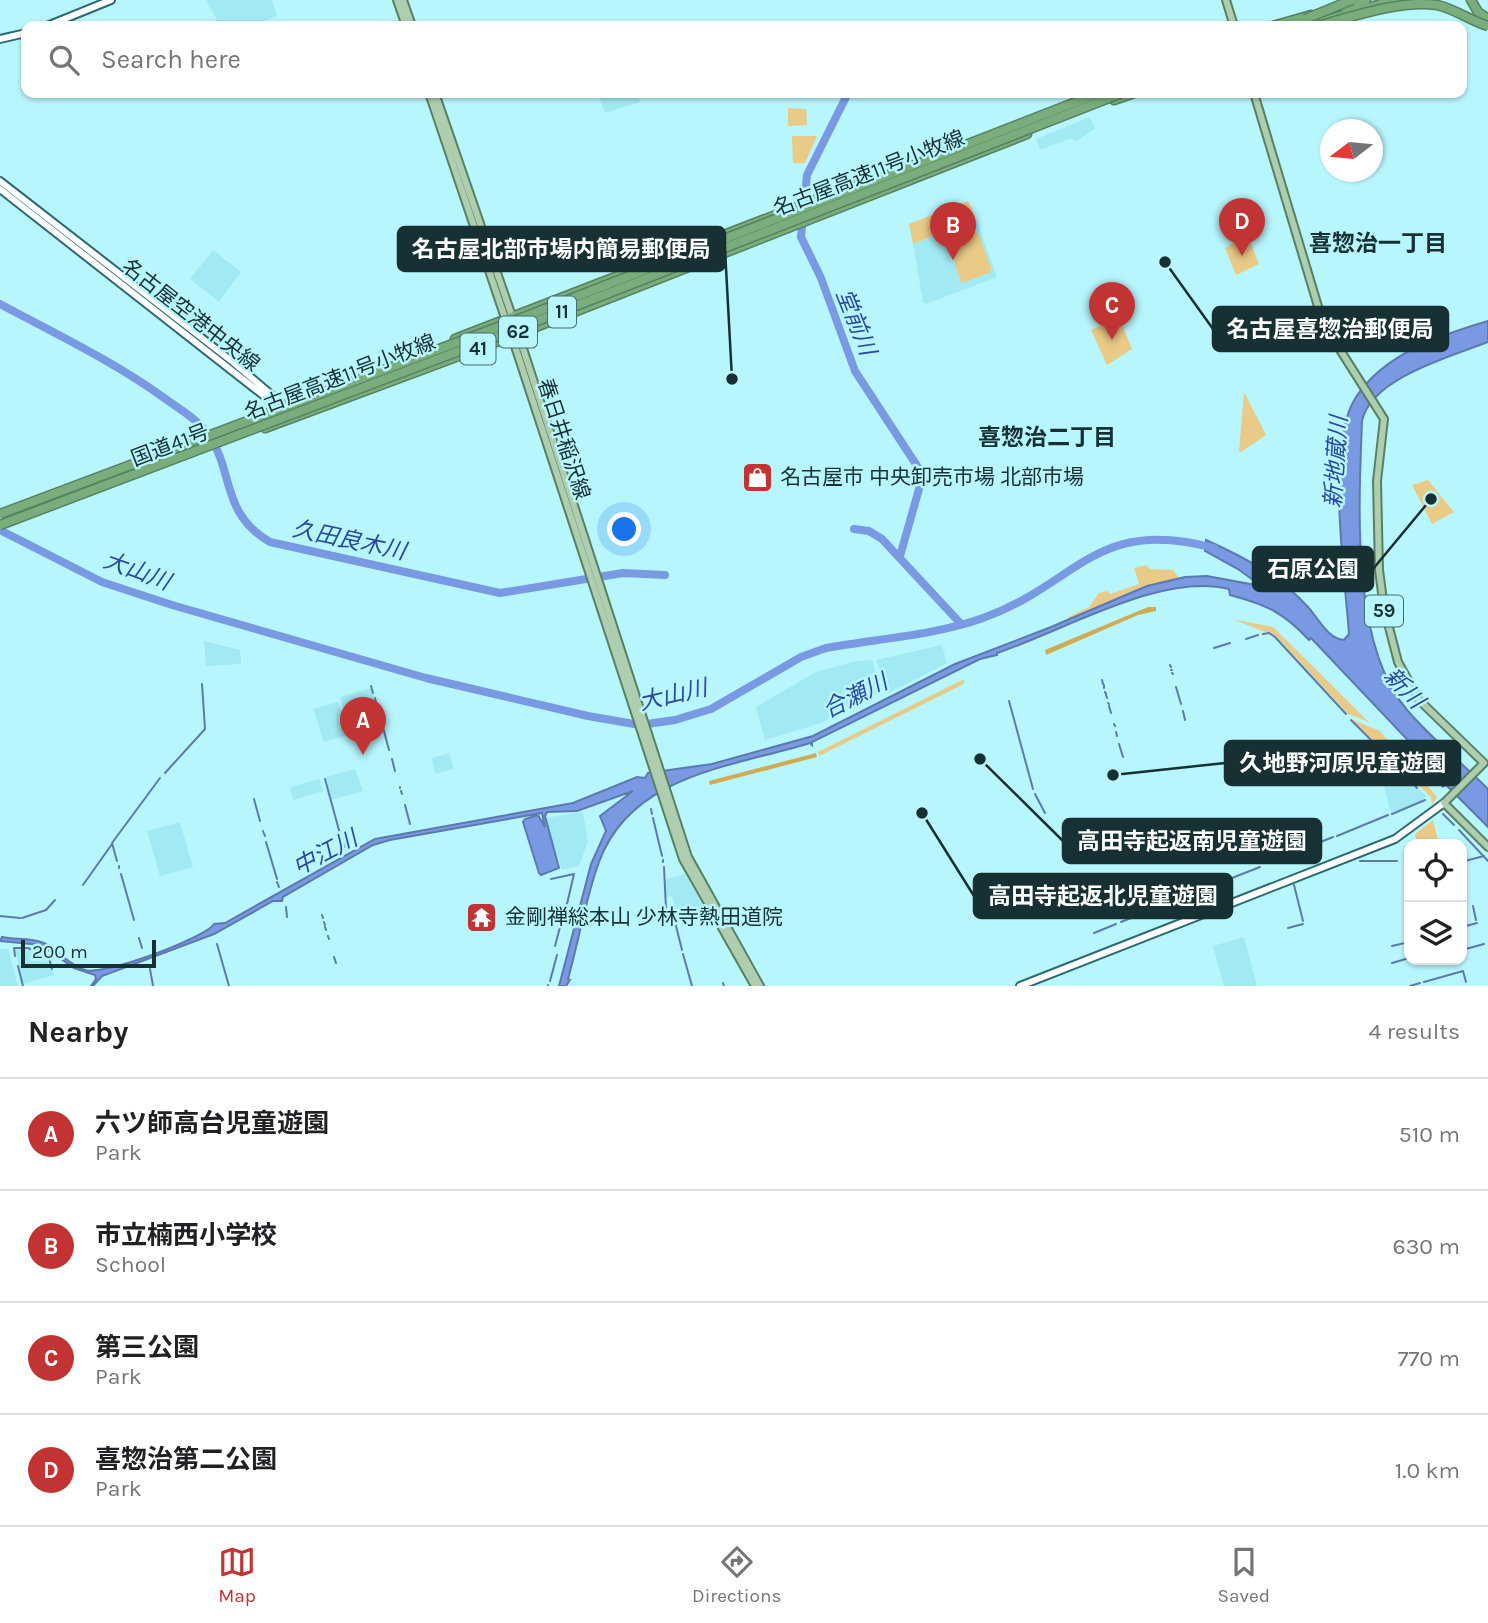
<!DOCTYPE html>
<html lang="en">
<head>
<meta charset="utf-8">
<style>
  :root { --surface:#fff; --page:#f6f6f6; --text:#202124; --muted:#757577; --line:#e0e0e0; --accent:#c23333 }
  body { margin:0; font-family:Karla,"Noto Sans JP",sans-serif; background:var(--page); color:var(--text) }
  .controls { position:absolute; right:21px; bottom:21px; display:grid; overflow:hidden; border-radius:14px; box-shadow:0 2px 5px #0004 }
  .controls button { width:63px; height:63px; display:grid; place-items:center; padding:0; border:0; border-bottom:2px solid var(--line); background:var(--surface); color:var(--text); font:35px sans-serif }
  .compass { position:absolute; left:1320px; top:119px; width:63px; height:63px; border-radius:50%; background:var(--surface); box-shadow:0 2px 5px #0004; rotate:254deg }
  .scale { position:absolute; left:21px; bottom:18px; width:135px; box-sizing:border-box; padding-left:7px; border:4px solid #173033; border-top:0; font-size:19px; line-height:24px; white-space:nowrap; color:#173033; -webkit-text-stroke:5px #b8f6fd; paint-order:stroke }
  .you { position:absolute; left:625px; top:530px; width:24px; height:24px; margin:-18px; border:5px solid #fff; border-radius:50%; background:#1a73e8; box-shadow:0 0 0 10px #1a73e833 }
  .badge { display:grid; place-items:center; width:46px; height:46px; border-radius:50%; background:var(--accent); color:#fff; font-size:23px; font-weight:700 }
  .pin { position:absolute; translate:-50% -58px; filter:drop-shadow(0 2px 4px #0008) }
  .pin::after { content:''; position:absolute; top:37px; width:24px; height:21px; background:inherit; clip-path:polygon(0 0,100% 0,50% 100%) }
  .list { margin:0; padding:0; list-style:none }
  h2 { display:flex; justify-content:space-between; align-items:center; height:91px; margin:0; padding:0 28px; font-size:30px }
  h2 small { font-size:23px; font-weight:400; color:var(--muted) }
  .list li { display:grid; grid-template-columns:46px 1fr auto; gap:21px; align-items:center; box-sizing:border-box; height:112px; padding:0 28px; border-top:2px solid var(--line) }
  .list b { display:block; font-size:26px; white-space:nowrap }
  .list p { margin:0; font-size:23px; white-space:nowrap; color:var(--muted) }
  .list em { font-size:23px; font-style:normal; color:var(--muted) }
  .icon { flex:none; width:38px; height:38px; fill:none; stroke:currentColor; stroke-width:2; stroke-linecap:round; stroke-linejoin:round }
  .map { position:relative; flex:none; width:1488px; height:986px; overflow:hidden }
  .search { position:absolute; background:var(--surface); box-shadow:0 2px 5px #0004; left:21px; right:21px; top:21px; height:77px; display:flex; align-items:center; gap:18px; box-sizing:border-box; padding:0 24px; border-radius:14px; color:var(--muted); font-size:26px }
  .sheet { height:539px; background:var(--surface) }
  nav { display:flex; justify-content:space-around; align-items:center; box-sizing:border-box; height:98px; border-top:2px solid var(--line); background:var(--surface); font-size:19px; color:var(--muted) }
  nav a { display:grid; justify-items:center; gap:4px }
  nav .on { color:var(--accent) }
  .map>svg:first-child { display:block }
  .built { fill:#a2eaf3 }
  .green { fill:#e9ca87 }
  .forest { fill:#d1ab53 }
  .water { fill:#7999e3; stroke:#5c7aae; stroke-width:2 }
  .lines { fill:none; stroke-linecap:round; stroke-linejoin:round }
  .stream { stroke:#5c7aae; stroke-width:2 }
  .river { stroke:#7999e3; stroke-width:8 }
  .secondary-casing { stroke:#2d6970; stroke-width:10 }
  .primary-casing { stroke:#578162; stroke-width:10 }
  .highway-casing { stroke:#578162; stroke-width:11 }
  .secondary { stroke:#fff; stroke-width:6 }
  .primary { stroke:#afceb0; stroke-width:6 }
  .highway { stroke:#79ad7b; stroke-width:8 }
  .highway-bridge-casing { stroke:#578162; stroke-width:11; stroke-linecap:butt }
  .highway-bridge { stroke:#79ad7b; stroke-width:8 }
  .labels { text-anchor:middle; dominant-baseline:central; stroke-width:5; stroke-linejoin:round; paint-order:stroke }
  .shield { fill:#b8f6fd; stroke:#476b70; stroke-width:2 }
  .shield-label { font-size:19px; font-weight:bold; fill:#173033 }
  .street-label { font-size:21px; fill:#173033; stroke:#b8f6fd }
  .poi-label { font-size:21px; fill:#173033; stroke:#b8f6fd; text-anchor:start }
  .neighbourhood-label { font-size:23px; font-weight:bold; fill:#173033; stroke:#b8f6fd }
  .water-label { font-size:23px; font-style:italic; fill:#2a499f; stroke:#b8f6fd }
  .leader { fill:none; stroke:#173033; stroke-width:2.5 }
  .callout-dot { fill:#173033; stroke:#b8f6fd; stroke-width:2.5 }
  .callout { fill:#173033; stroke:#173033; stroke-width:2.5 }
  .callout-label { font-size:23px; text-anchor:middle; font-weight:bold; fill:#fff }
</style>
</head>
<body>
<div class="map">
<svg width="1488" height="986" viewBox="0 0 1488 986">
  <rect width="100%" height="100%" fill="#b8f6fd"/>
  <path class="built" d="M206,0H272L277,15L255,26H220Z
    M598,93H637L640,102L605,113Z
    M1090,117L1095,129L1075,142L1072,138L1040,150L1036,139Z
    M976,219L997,277L926,304L923,302L913,244Z
    M213,250L241,272L219,302L190,279Z
    M204,641L240,650L241,664L206,666Z
    M942,645L947,663L887,694L876,660Z
    M872,660L881,691L821,723L765,740L756,707L816,672L856,661Z
    M371,688L375,702L344,710L340,697Z
    M338,702L348,735L324,742L313,709Z
    M449,753L454,769L435,774L432,758Z
    M355,769L363,791L331,800L326,777Z
    M1397,769L1426,796L1421,801L1391,813L1381,774Z
    M319,779L324,791L293,800L290,787Z
    M583,812L588,842L579,866L562,870L545,818Z
    M180,822L193,867L160,876L147,831Z
    M685,874L704,907L677,915L672,896L666,897V879Z
    M1244,937L1257,986H1224L1213,946Z
    M0,948L8,949L18,986H0Z
    M15,949L36,951L48,958L54,975L23,984Z"/>
  <path class="green" d="M788,108L806,109L807,125L788,126Z
    M792,136H817L805,163H793Z
    M968,201L976,218L913,244L909,224Z
    M966,228L979,234L991,268L990,273L961,283L946,235Z
    M1247,233L1259,264L1236,275L1225,248Z
    M1119,317L1132,349L1107,365L1091,330Z
    M1244,392L1266,435L1241,452L1239,451Z
    M1428,480L1454,512L1432,524L1412,485Z
    M1146,565L1150,569L1173,570L1179,578L1147,586L1068,620V617L1089,607L1099,593L1108,591L1110,594L1139,584L1134,568Z
    M1232,619L1273,627L1369,722L1348,714L1276,636Z
    M964,679V684L819,756L818,752Z
    M1351,719L1380,731L1394,747L1390,751L1397,758L1401,754L1409,764L1403,770Z
    M1411,765L1437,797L1432,805L1431,797L1404,771Z
    M1433,820L1439,844H1417L1415,834Z"/>
  <path class="forest" d="M1148,607H1156V611L1138,615L1046,655L1045,650Z
    M816,753L817,757L710,785L709,781Z"/>
  <path class="water" d="M1488,321V342C1452,356 1371,378 1362,421C1359,504 1350,645 1408,711C1432,739 1462,763 1488,789V827L1446,785L1442,787L1445,783L1438,772L1311,638L1309,640C1283,612 1267,605 1230,595L1229,589C1161,572 1064,631 997,653V655L980,659L812,742V745L810,743C733,767 631,774 599,862C586,897 579,940 568,979L570,980L566,986H559L591,864L606,831L600,816L633,791L577,811L547,812L545,816L559,868L541,875L539,873L523,822L525,819L538,815L545,827L542,813L390,840L373,845L283,897L282,901H273L214,934L102,976L93,986H91L96,979L95,975L74,968L41,945L0,941L2,937C15,940 30,937 44,943C58,950 69,965 85,970C104,976 205,938 214,924L225,923L375,839L573,803L637,777L645,778L648,773L712,764L813,736L955,664L1051,627L1147,586L1185,577L1207,576L1261,586L1238,569L1205,551L1206,540C1244,557 1280,576 1308,607C1318,618 1328,639 1344,640L1349,634C1345,576 1325,444 1356,397C1385,353 1441,335 1488,321Z"/>
  <g class="lines">
    <path class="stream" d="M1263,634L1269,633L1275,637L1346,714
      M1246,639L1258,635
      M1214,648L1230,643
      M1170,665L1171,667
      M1171,670H1172
      M1172,673L1173,674
      M1102,680L1103,684
      M1104,685V688
      M371,686L373,693
      M1176,687L1181,704
      M1105,692L1106,694
      M1106,695L1107,698
      M375,698L378,711
      M1009,701L1033,789
      M1108,703L1109,704
      M1109,706L1111,713
      M1183,711L1185,720
      M381,720L389,750
      M1351,720L1401,770
      M1114,724L1115,726
      M1116,732L1117,736
      M1119,744L1123,757
      M392,759L395,771
      M165,773L205,729L202,684
      M1408,778L1417,788
      M325,779L340,834
      M400,787V788
      M401,791L402,794
      M1035,794L1045,813
      M254,799L260,821
      M405,805L410,824
      M651,809L652,814
      M1392,814L1425,800
      M1443,814L1454,825
      M653,818L662,856
      M1459,830L1488,861
      M263,831L265,836
      M1337,836L1388,815
      M342,841L345,847
      M266,842L277,879
      M1303,849L1333,837
      M663,860V862
      M117,861L112,843L160,778
      M1360,861H1397
      M1465,861L1484,856
      M1271,862L1299,851
      M119,866V868
      M664,867L666,909
      M121,874L134,920
      M1232,878L1260,867
      M551,879L574,874L567,904L563,907
      M277,882L279,887
      M83,885L112,844
      M1294,885L1303,921
      M1199,891L1228,879
      M1164,905L1194,893
      M1473,906L1476,920
      M286,907L287,917
      M666,911V918
      M1140,914L1160,906
      M322,915L323,918
      M0,916L20,918
      M22,918L46,910L55,900
      M324,922L325,925
      M675,922L682,950
      M1121,922L1136,916
      M325,927L326,930
      M1462,927L1477,923
      M1288,928L1303,924
      M1094,933L1116,924
      M328,936L329,939
      M139,938L142,948
      M217,944L229,986
      M555,946L564,912
      M1392,946L1409,942
      M1462,950L1484,944
      M683,954L692,986
      M15,956L14,948H28L49,958L52,969
      M334,957L336,963
      M1392,963L1409,958
      M18,966L23,986
      M150,969L153,986
      M550,981L557,955
      M1424,982L1463,971L1466,982
      M723,983L724,986
      M548,986V985
      M1410,986L1420,983"/>
    <path class="river" d="M848,93L807,175L801,237L821,278L855,371L923,475L900,556
      M0,304C56,334 115,362 167,400C178,408 192,416 201,426C237,463 216,511 270,542L500,593L623,573L665,575
      M854,529L869,531L882,539L961,624
      M0,530L102,582L172,605L426,678L588,716L640,725L675,720L711,709L801,657L826,648C876,639 936,635 983,618C1078,584 1095,516 1214,548"/>
    <defs>
      <path id="secondary" d="M47,26L111,0
        M0,39L26,33
        M0,181L234,363L287,408
        M0,189L291,417
        M1020,986L1395,839L1444,803"/>
      <path id="primary" d="M397,0L406,26
        M403,0L412,26
        M1226,0L1234,26
        M429,93L506,321
        M435,93L513,319
        M1254,93L1323,323L1384,419L1377,481L1379,570L1384,608L1398,662L1419,700L1484,763L1444,803L1488,847
        M518,333L688,857L760,986
        M511,334L683,859L755,986"/>
      <path id="highway" d="M1471,0L1478,12L1488,19
        M1344,7L1366,0
        M1273,26L1311,15
        M1306,26L1395,0
        M1114,100L1134,93
        M1027,126L1096,99
        M780,221L837,199
        M455,339L861,182
        M265,428L518,334L1027,134"/>
    </defs>
    <use href="#secondary" class="secondary-casing"/>
    <use href="#primary" class="primary-casing"/>
    <use href="#highway" class="highway-casing"/>
    <use href="#secondary" class="secondary"/>
    <use href="#primary" class="primary"/>
    <use href="#highway" class="highway"/>
    <defs>
      <path id="highway-bridge" d="M1305,19L1352,0
        M1318,26C1354,16 1400,0 1437,5C1455,9 1471,21 1488,26
        M0,514L506,324L1099,93
        M0,525L509,332L1122,93"/>
    </defs>
    <use href="#highway-bridge" class="highway-bridge-casing"/>
    <use href="#highway-bridge" class="highway-bridge"/>
  </g>
  <defs>
    <symbol id="shop-square" viewBox="-11 -11 22 22"><rect x="-9" y="-9" width="18" height="18" rx="4" fill="#c23333" stroke="#b8f6fd"/><path d="M-5-2.5h2.3a2.7 3.5 0 0 1 5.4 0H5L5.5 6h-11ZM-1.5-2.5h3a1.5 2.3 0 0 0-3 0Z" fill="#fff"/></symbol>
    <symbol id="temple-square" viewBox="-11 -11 22 22"><rect x="-9" y="-9" width="18" height="18" rx="4" fill="#c23333" stroke="#b8f6fd"/><path d="M0-6L5-2H3V0L6.5 2.5H4V6H1.5V3h-3V6H-4V2.5H-6.5L-3 0V-2H-5Z" fill="#fff"/></symbol>
  </defs>
  <g fill-rule="evenodd">
    <use href="#shop-square" x="740" y="460" width="35" height="35"/>
    <use href="#temple-square" x="464" y="900" width="35" height="35"/>
  </g>
  <g class="labels">
    <g class="shield">
      <rect x="548" y="296.5" width="28" height="31" rx="5"/>
      <rect x="499" y="316.5" width="38" height="31" rx="5"/>
      <rect x="460.5" y="333.5" width="35" height="31" rx="5"/>
      <rect x="1365" y="595.5" width="38" height="31" rx="5"/>
    </g>
    <g class="shield-label">
      <text x="562" y="312">11</text>
      <text x="518" y="332">62</text>
      <text x="478" y="349">41</text>
      <text x="1384" y="611">59</text>
    </g>
    <g class="street-label">
      <text transform="translate(869 173) rotate(-21)">名古屋高速11号小牧線</text>
      <text transform="translate(191 315) rotate(38)">名古屋空港中央線</text>
      <text transform="translate(340 377) rotate(-21)">名古屋高速11号小牧線</text>
      <text transform="translate(564 439) rotate(72)">春日井稲沢線</text>
      <text transform="translate(170 445) rotate(-21)">国道41号</text>
    </g>
    <g class="poi-label">
      <text x="780" y="477">名古屋市 中央卸売市場 北部市場</text>
      <text x="505" y="917">金剛禅総本山 少林寺熱田道院</text>
    </g>
    <g class="neighbourhood-label">
      <text x="1378" y="243">喜惣治一丁目</text>
      <text x="1047" y="437">喜惣治二丁目</text>
    </g>
    <g class="water-label">
      <text transform="translate(856 322) rotate(68)">堂前川</text>
      <text transform="translate(1336 462) rotate(-86)">新地蔵川</text>
      <text transform="translate(349 540) rotate(12)">久田良木川</text>
      <text transform="translate(137 571) rotate(20)">大山川</text>
      <text transform="translate(1404 688) rotate(46)">新川</text>
      <text transform="translate(673 695) rotate(-13)">大山川</text>
      <text transform="translate(855 696) rotate(-27)">合瀬川</text>
      <text transform="translate(325 853) rotate(-28)">中江川</text>
    </g>
  </g>
  <path class="leader" d="M732 379L725 249M1165 262L1213 329M1431 499L1373 569M1113 775L1225 763M980 759L1063 841M922 813L974 896"/>
  <g class="callout-dot">
    <circle cx="732" cy="379" r="7"/>
    <circle cx="1165" cy="262" r="7"/>
    <circle cx="1431" cy="499" r="7"/>
    <circle cx="1113" cy="775" r="7"/>
    <circle cx="980" cy="759" r="7"/>
    <circle cx="922" cy="813" r="7"/>
  </g>
  <g class="callout">
    <rect x="398" y="227" width="327" height="44" rx="7"/>
    <rect x="1213" y="307" width="235" height="44" rx="7"/>
    <rect x="1253" y="547" width="120" height="44" rx="7"/>
    <rect x="1225" y="741" width="235" height="44" rx="7"/>
    <rect x="1063" y="819" width="258" height="44" rx="7"/>
    <rect x="974" y="874" width="258" height="44" rx="7"/>
  </g>
  <g class="callout-label">
    <text x="561" y="257">名古屋北部市場内簡易郵便局</text>
    <text x="1330" y="337">名古屋喜惣治郵便局</text>
    <text x="1313" y="577">石原公園</text>
    <text x="1343" y="771">久地野河原児童遊園</text>
    <text x="1192" y="849">高田寺起返南児童遊園</text>
    <text x="1103" y="904">高田寺起返北児童遊園</text>
  </g>
</svg>
<div class="controls">
<button><svg class="icon" aria-label="locate" viewBox="0 0 24 24"><circle cx="12" cy="12" r="6"/><path d="M12 2v4M12 18v4M2 12h4M18 12h4"/></svg></button>
<button><svg class="icon" aria-label="layers" viewBox="0 0 24 24"><path d="M12 4l9 5-9 5-9-5zM3 14l9 5 9-5"/></svg></button>
</div>
<svg class="compass" viewBox="-18 -18 36 36"><path d="M0-13l5 13h-10z" fill="#e53935"/><path d="M0 13l5-13h-10z" fill="#757577"/></svg>
<div class="scale">200 m</div>
<div class="you"></div>
<div class="pin badge" style="left:363px;top:755px">A</div>
<div class="pin badge" style="left:953px;top:260px">B</div>
<div class="pin badge" style="left:1112px;top:340px">C</div>
<div class="pin badge" style="left:1242px;top:256px">D</div>
<div class="search"><svg class="icon" aria-label="search" viewBox="0 0 24 24"><circle cx="10" cy="10" r="6"/><path d="M15 15l6 6"/></svg>Search here</div>
</div>
<section class="sheet">
<h2>Nearby<small>4 results</small></h2>
<ul class="list">
<li><span class="badge">A</span><div><b>六ツ師高台児童遊園</b><p>Park</p></div><em>510 m</em></li>
<li><span class="badge">B</span><div><b>市立楠西小学校</b><p>School</p></div><em>630 m</em></li>
<li><span class="badge">C</span><div><b>第三公園</b><p>Park</p></div><em>770 m</em></li>
<li><span class="badge">D</span><div><b>喜惣治第二公園</b><p>Park</p></div><em>1.0 km</em></li>
</ul>
</section>
<nav>
<a class="on"><svg class="icon" aria-label="map" viewBox="0 0 24 24"><path d="M3 6l6-2 6 2 6-2v14l-6 2-6-2-6 2zM9 4v14M15 6v14"/></svg>Map</a>
<a><svg class="icon" aria-label="directions" viewBox="0 0 24 24"><path d="M12 3l9 9-9 9-9-9zM9 14v-3h6M13 9l2 2-2 2"/></svg>Directions</a>
<a><svg class="icon" aria-label="saved" viewBox="0 0 24 24"><path d="M7 4h10v16l-5-4-5 4z"/></svg>Saved</a>
</nav>
</body>
</html>
